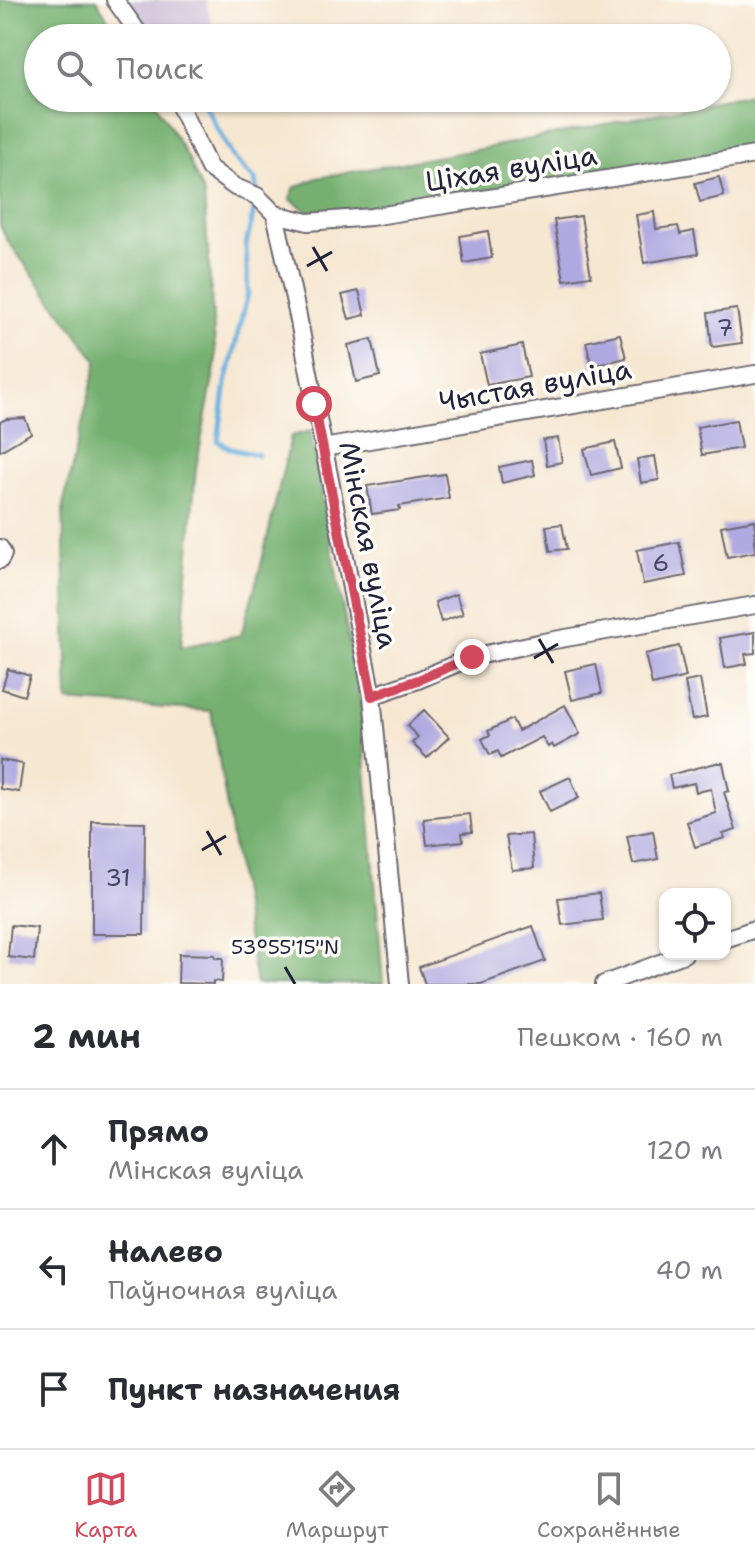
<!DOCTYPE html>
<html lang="ru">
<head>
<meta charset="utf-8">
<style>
  :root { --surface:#fff; --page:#f2f2f3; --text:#2b2b33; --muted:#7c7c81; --line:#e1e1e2; --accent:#d1495b }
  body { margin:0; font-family:"Shantell Sans",sans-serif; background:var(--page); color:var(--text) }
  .controls { position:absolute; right:24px; bottom:24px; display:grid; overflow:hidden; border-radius:16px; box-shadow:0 2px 6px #0004 }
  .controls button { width:72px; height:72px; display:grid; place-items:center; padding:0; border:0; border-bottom:2px solid var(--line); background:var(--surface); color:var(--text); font:40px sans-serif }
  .stop { position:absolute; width:24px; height:24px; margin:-18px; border:6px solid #d1495b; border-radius:50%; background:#fff }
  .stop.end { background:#d1495b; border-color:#fff; box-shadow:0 2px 8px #0008 }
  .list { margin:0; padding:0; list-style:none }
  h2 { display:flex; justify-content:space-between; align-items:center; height:104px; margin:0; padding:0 32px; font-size:34px }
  h2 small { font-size:26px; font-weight:400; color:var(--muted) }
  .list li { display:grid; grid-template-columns:52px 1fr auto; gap:24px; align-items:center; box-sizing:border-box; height:120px; padding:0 32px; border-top:2px solid var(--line) }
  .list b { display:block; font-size:30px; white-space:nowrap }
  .list p { margin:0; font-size:26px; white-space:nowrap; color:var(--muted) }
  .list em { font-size:26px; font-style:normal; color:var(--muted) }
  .icon { flex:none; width:44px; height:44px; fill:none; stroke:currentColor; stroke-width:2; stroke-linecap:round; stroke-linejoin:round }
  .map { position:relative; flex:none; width:755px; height:984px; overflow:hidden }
  .search { position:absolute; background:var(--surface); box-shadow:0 2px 6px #0004; left:24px; right:24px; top:24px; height:88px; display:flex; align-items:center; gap:20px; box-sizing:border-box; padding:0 28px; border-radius:44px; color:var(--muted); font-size:30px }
  .sheet { height:464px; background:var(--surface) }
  nav { display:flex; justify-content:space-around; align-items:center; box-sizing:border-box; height:112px; border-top:2px solid var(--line); background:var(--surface); font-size:22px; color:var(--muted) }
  nav a { display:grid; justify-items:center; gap:4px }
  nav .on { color:var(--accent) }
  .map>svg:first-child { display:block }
  .industrial { fill:#cbbfd6 }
  .forest { fill:#74b070; stroke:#4b6956; stroke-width:2 }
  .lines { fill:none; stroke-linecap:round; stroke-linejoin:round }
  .stream { stroke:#68afdf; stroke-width:5 }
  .building { fill:#b0a9e1 }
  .minor-casing { stroke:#6c6770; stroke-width:20 }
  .minor { stroke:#fff; stroke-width:16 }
  .route { stroke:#d1495b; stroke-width:10 }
  .ticks { fill:none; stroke:#22223b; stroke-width:3 }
  .labels { text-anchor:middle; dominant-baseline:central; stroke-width:7; stroke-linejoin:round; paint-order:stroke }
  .number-label { font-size:24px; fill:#464464 }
  .street-label { font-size:28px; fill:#22223b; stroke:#fdfcf7 }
  .ticks-label { font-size:20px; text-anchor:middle; fill:#22223b; stroke:#fdfcf7; stroke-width:7; stroke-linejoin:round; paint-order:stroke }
</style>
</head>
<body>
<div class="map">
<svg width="755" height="984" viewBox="0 0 755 984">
  <rect width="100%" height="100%" fill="#fdfcf7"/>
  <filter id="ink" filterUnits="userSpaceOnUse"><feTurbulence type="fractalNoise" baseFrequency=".0125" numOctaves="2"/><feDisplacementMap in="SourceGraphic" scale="16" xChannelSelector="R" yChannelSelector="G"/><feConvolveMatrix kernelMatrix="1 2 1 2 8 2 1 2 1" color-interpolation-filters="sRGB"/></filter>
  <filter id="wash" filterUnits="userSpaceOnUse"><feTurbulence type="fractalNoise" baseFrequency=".006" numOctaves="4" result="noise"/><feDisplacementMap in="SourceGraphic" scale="32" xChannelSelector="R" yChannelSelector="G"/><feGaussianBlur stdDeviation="1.8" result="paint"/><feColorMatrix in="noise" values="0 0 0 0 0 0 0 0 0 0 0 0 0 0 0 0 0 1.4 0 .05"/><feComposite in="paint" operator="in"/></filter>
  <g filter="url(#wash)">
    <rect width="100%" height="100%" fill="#f6e7d1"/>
    <path class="industrial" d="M128,0H206L215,38H153Z"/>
    <path class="forest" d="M0,0H97L119,38H38V98H153L188,158L204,195L216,362L196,468L181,647L241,635L260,569L291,436L310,431L361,705L383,984H256L211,711L68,701L63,505L97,361L7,240L0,225Z
      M755,94V151L364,212L310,213L290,199L294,188L317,178L481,149Z"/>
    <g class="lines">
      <path class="stream" d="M201,98L233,158L255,180L257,192
        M256,202L246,245L248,293L226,383L218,441L231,449L258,455"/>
    </g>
    <g id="blocks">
      <path class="building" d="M719,177L724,196L700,202L695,183Z
        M654,212L656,229L678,226L680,234L694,231L698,254L644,263L636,215Z
        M581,216L591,276L564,280L554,220Z
        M488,231L492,258L464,263L460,236Z
        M359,291L365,315L349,319L342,295Z
        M737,309L742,343L712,347L708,313Z
        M620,334L626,358L592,366L586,342Z
        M372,339L380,376L356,382L348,345Z
        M522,345L529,377L487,385L480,354Z
        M25,418L31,433L0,451V422L6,419Z
        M736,420L741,448L702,455L697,427Z
        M558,438L562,462L547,465L543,440Z
        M615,442L621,468L591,475L584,449Z
        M655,456L659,480L641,483L637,459Z
        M532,460L535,475L502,483L499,467Z
        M445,474L449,498L399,506L400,510L372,514L367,486Z
        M755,520V552L727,557L721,526Z
        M562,524L567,549L550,551L546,526Z
        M679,542L686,576L643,584L637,550Z
        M456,594L463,614L441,622L435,602Z
        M755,632V653L745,654L747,664L725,668L720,638Z
        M679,646L686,677L652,685L645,654Z
        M596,664L602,693L572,700L565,671Z
        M8,669L30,676L24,696L2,689Z
        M700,679L707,717L692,720L685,682Z
        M565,705L580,734L554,748L552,744L548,747L542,737L501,758L498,751L490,755L482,739L490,735L488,731L512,719L518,731Z
        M424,710L449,737L427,758L412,743L418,737L407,726Z
        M0,760L23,764L19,792L0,789Z
        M716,763H723L729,791L724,792L736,830L723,834L725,838L695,847L687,822L716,813L711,789L696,792L694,783L672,788L669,775Z
        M570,777L579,798L550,812L540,791Z
        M470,814L472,832L462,833L463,841L427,845L424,819Z
        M92,821L145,822L144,934H92Z
        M653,831L658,859L633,864L627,836Z
        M531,834L534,868L512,870L506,836Z
        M599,893L603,920L562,925L558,898Z
        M11,925L37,928L34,960L8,957Z
        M533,926L545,961L481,984H425L419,967Z
        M179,954L215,955V958H223L222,982L213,981V984L178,983Z"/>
    </g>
  </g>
  <g filter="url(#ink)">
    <use href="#blocks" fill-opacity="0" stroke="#6c6770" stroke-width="2"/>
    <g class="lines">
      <defs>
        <path id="minor" d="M115,0L142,38
          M176,98L209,168L235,187L257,196L275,214
          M275,214L298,316L372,696L400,984
          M275,214L308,222L371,217L755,155
          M323,448L755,374
          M0,548L3,554L0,560
          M372,696L418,680L472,657L543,642L755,605
          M725,939L755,929
          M604,984L684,954"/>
      </defs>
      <use href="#minor" class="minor-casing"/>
      <use href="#minor" class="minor"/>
    </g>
  </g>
  <g class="lines" filter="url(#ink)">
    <path class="route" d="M314,404L372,696L418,680L472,657"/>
  </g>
  <path class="ticks" d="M313,247L327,271M307,266L332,252M539,639L553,663M534,658L558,644M207,831L221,855M202,850L226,836M285,967L295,984"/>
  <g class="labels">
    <g class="number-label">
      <text x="725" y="328">7</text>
      <text x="661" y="563">6</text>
      <text x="118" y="878">31</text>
    </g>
    <g class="street-label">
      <text transform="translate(511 168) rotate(-9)">Ціхая вуліца</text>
      <text transform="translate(535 385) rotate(-10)">Чыстая вуліца</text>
      <text transform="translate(369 545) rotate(79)">Мінская вуліца</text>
    </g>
  </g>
  <g class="ticks-label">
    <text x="285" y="954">53°55'15"N</text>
  </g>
</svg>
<div class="controls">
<button><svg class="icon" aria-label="locate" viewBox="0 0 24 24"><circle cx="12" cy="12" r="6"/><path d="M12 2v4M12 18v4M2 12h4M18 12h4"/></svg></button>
</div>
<div class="stop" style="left:314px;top:404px"></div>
<div class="stop end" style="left:472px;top:657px"></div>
<div class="search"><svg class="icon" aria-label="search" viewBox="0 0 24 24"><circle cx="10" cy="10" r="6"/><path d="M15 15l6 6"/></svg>Поиск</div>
</div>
<section class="sheet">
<h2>2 мин<small>Пешком · 160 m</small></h2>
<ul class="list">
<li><svg class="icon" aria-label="ahead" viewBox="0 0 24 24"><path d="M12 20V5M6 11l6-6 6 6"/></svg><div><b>Прямо</b><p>Мінская вуліца</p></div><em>120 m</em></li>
<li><svg class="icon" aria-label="left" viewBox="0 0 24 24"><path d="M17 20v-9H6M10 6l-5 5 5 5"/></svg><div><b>Налево</b><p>Паўночная вуліца</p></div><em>40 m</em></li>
<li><svg class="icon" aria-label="arrive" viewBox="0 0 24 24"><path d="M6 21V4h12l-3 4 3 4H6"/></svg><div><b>Пункт назначения</b></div></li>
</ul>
</section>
<nav>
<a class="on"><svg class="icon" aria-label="map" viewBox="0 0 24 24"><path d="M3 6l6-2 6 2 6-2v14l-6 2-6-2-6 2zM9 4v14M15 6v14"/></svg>Карта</a>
<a><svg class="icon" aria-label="directions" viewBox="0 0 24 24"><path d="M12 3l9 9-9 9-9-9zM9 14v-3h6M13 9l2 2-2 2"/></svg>Маршрут</a>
<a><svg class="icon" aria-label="saved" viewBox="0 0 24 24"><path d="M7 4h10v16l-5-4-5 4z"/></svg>Сохранённые</a>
</nav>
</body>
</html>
